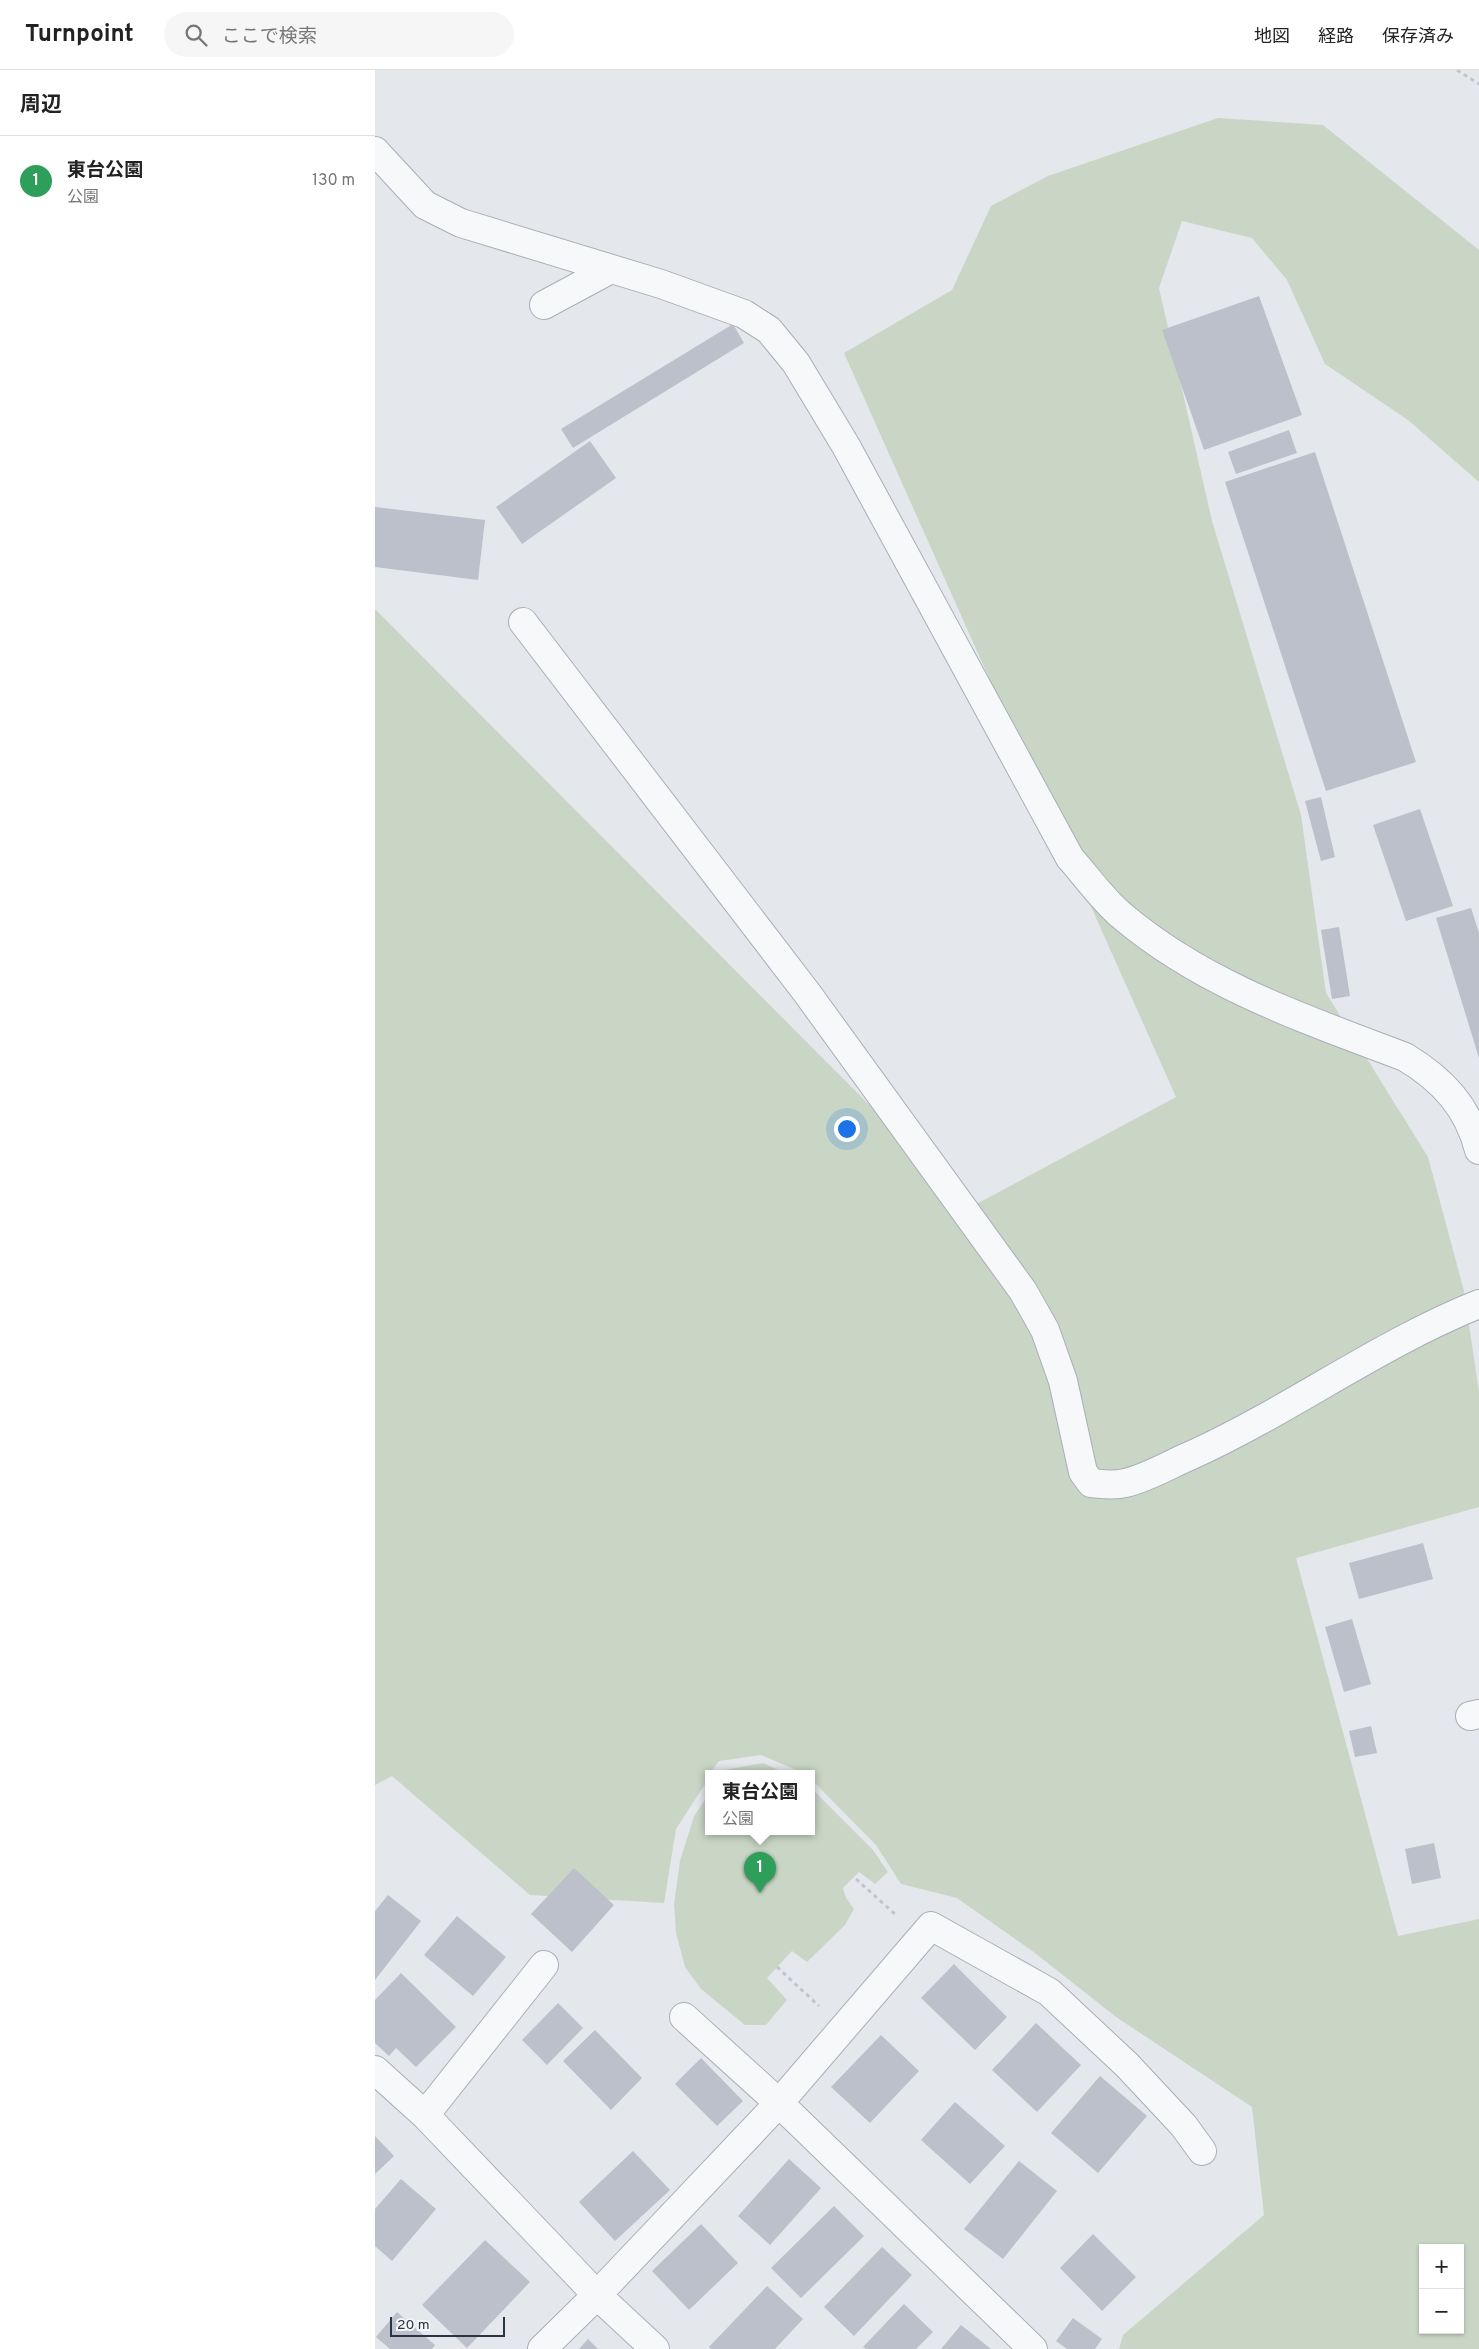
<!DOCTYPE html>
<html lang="ja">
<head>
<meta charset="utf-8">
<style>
  :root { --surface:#fff; --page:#f6f6f6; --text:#222; --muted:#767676; --line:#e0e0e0; --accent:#d1495b }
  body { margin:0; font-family:Overpass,"Noto Sans JP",sans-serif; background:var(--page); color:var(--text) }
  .controls { position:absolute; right:15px; bottom:15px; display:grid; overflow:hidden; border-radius:0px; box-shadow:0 1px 4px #0004 }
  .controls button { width:45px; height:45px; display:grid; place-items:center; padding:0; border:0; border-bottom:1px solid var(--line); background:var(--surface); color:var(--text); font:25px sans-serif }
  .scale { position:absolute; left:15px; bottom:12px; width:115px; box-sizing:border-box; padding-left:5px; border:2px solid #2b3445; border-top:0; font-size:14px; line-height:18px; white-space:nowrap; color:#2b3445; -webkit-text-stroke:4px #f4f6f9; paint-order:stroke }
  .you { position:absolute; left:471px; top:1058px; width:18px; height:18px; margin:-12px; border:4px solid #fff; border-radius:50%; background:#1a73e8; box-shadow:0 0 0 8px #1a73e833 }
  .badge { display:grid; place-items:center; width:32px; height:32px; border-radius:50%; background:var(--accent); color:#fff; font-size:16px; font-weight:700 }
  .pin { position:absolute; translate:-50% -41px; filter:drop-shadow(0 1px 2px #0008) }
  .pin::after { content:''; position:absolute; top:26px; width:18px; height:15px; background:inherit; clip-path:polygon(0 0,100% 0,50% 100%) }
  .popup { position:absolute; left:330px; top:1700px; width:110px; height:65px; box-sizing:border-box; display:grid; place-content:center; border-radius:0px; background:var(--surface); filter:drop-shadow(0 1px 4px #0005); font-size:16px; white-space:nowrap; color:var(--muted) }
  .popup b { font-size:19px; color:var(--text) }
  .popup::after { content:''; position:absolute; left:50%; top:100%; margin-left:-10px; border:10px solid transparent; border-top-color:var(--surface) }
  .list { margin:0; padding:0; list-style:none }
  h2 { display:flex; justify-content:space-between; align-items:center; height:65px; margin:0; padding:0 20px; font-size:21px }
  h2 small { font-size:16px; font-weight:400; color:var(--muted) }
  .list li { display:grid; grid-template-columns:32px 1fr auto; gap:15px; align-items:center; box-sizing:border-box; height:90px; padding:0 20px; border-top:1px solid var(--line) }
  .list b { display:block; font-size:19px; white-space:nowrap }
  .list p { margin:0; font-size:16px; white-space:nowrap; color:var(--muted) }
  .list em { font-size:16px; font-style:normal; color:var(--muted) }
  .icon { flex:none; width:28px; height:28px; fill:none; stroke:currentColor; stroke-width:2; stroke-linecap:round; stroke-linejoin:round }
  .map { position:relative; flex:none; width:1104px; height:2279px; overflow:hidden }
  header { display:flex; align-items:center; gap:30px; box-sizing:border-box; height:70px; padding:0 25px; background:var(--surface); border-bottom:1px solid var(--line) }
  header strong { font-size:24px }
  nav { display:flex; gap:28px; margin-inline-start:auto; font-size:18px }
  .search { width:350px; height:45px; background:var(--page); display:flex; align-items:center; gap:12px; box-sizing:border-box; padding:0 18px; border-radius:28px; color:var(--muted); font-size:19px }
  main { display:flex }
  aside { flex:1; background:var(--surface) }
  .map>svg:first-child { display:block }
  .green { fill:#c9d6c5; fill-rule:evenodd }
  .building { fill:#bbc0ca }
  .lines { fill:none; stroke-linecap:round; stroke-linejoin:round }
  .minor-casing { stroke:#a9aeb7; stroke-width:30 }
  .path { stroke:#c2c5cb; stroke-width:3; stroke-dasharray:4 4; stroke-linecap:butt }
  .minor { stroke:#f7f8fa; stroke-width:28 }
</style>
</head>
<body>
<header>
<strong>Turnpoint</strong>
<div class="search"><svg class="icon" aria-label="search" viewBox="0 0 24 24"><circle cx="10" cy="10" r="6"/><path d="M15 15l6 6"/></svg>ここで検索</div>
<nav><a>地図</a><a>経路</a><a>保存済み</a></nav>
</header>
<main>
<aside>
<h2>周辺<small></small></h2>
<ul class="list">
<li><span class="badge" style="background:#2e9e5b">1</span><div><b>東台公園</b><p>公園</p></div><em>130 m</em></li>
</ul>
</aside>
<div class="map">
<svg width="1104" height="2279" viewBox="0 0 1104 2279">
  <rect width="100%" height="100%" fill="#e4e7ec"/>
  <path class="green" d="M843,48L948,55L1104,180V412L1033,350L950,294L912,210L877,168L807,151L784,218L837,451L926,745L951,923L1053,1087L1089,1221L1104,1322V1437L921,1488L1023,1866L1104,1849V2279H744L748,2265L889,2145L877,2037L741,1947L660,1883L582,1828L526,1814L501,1775L436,1709V1704H431L386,1685L344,1691L334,1704V1708L301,1759L289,1833L155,1825L17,1706L0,1715V539L596,1137L801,1027L469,283L577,220L616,136L673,106ZM1048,2178H1085V2260H1048Z
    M388,1693L412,1704H346L349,1700Z
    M436,1718L498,1780L513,1802L500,1814L484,1802L468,1818L471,1828L479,1839L470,1855L432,1892L417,1881L392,1908L412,1930L391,1955H370L326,1919L310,1897L301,1863L299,1834L305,1791L319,1746L334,1724V1762H436Z"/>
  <path class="building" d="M884,226L927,345L829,380L787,260Z
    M358,254L369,273L198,378L186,359Z
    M914,360L922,383L861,404L853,382Z
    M215,371L241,408L147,474L121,437Z
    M940,382L1041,692L951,721L850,412Z
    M0,437L110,450L103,510L0,497Z
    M946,727L960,787L946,791L930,731Z
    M1045,739L1078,836L1031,851L998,755Z
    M1096,838L1104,863V988L1061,848Z
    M964,857L975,926L957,929L946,860Z
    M1048,1473L1058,1509L984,1529L974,1493Z
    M977,1549L996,1614L969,1622L950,1557Z
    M996,1656L1002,1683L980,1687L974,1661Z
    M1059,1773L1066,1808L1037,1814L1030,1779Z
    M199,1798L239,1835L197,1882L156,1844Z
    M13,1825L46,1851L0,1910V1841Z
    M82,1846L131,1887L98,1926L49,1885Z
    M579,1894L632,1947L600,1980L546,1928Z
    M26,1903L81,1957L41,1997L21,1978L14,1986L0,1973V1930Z
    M183,1933L208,1958L172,1995L147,1970Z
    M661,1953L706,1995L662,2042L617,2000Z
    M220,1960L267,2008L236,2040L188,1991Z
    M506,1965L544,2001L495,2053L456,2017Z
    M326,1988L368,2031L342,2056L300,2014Z
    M725,2006L772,2046L723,2103L676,2063Z
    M580,2032L630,2076L595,2114L546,2070Z
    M0,2066L19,2086L0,2104Z
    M258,2081L295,2120L240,2171L204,2132Z
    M414,2089L446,2118L395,2175L363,2146Z
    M644,2091L682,2121L628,2189L589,2159Z
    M26,2109L61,2139L17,2191L0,2176V2139Z
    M459,2136L489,2166L426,2228L396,2198Z
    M326,2154L363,2193L314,2240L277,2201Z
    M718,2164L761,2207L727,2241L685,2198Z
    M110,2170L155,2212L92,2278L47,2235Z
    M507,2177L537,2205L479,2266L449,2237Z
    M392,2216L428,2249L400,2279H336L334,2277Z
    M529,2234L558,2262L541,2279H491L488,2277Z
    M22,2242L60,2275L57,2279H15L1,2267Z
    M698,2248L727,2269L720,2279H692L681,2271Z
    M586,2255L616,2279H566Z
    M213,2269L223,2279H204Z"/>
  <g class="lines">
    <defs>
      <path id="minor" d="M0,81L50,135L86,153L286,214L369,244L394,260L421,293L471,376L695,788C712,807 727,829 746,845C828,915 930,949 1030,987C1068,1010 1093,1037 1104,1080
        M169,235L236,199
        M148,552L432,923L648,1221L670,1260L688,1311L708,1402L716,1413C727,1414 739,1416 750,1413C773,1408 797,1393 819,1384C917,1339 1004,1274 1104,1234
        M1095,1646L1104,1644
        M309,1947L404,2033L658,2279
        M0,2000L50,2045L222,2225L280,2279
        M50,2045L169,1895
        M167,2279L222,2225L404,2033L556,1856L674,1922L752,1995L809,2056L827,2081"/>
    </defs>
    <use href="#minor" class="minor-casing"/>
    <path class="path" d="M1082,0L1104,14
      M481,1809L521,1845
      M402,1897L444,1936"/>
    <use href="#minor" class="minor"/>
  </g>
</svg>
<div class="controls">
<button>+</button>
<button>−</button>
</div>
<div class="scale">20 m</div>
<div class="you"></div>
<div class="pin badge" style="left:385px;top:1823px;background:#2e9e5b">1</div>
<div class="popup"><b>東台公園</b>公園</div>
</div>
</main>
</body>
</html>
